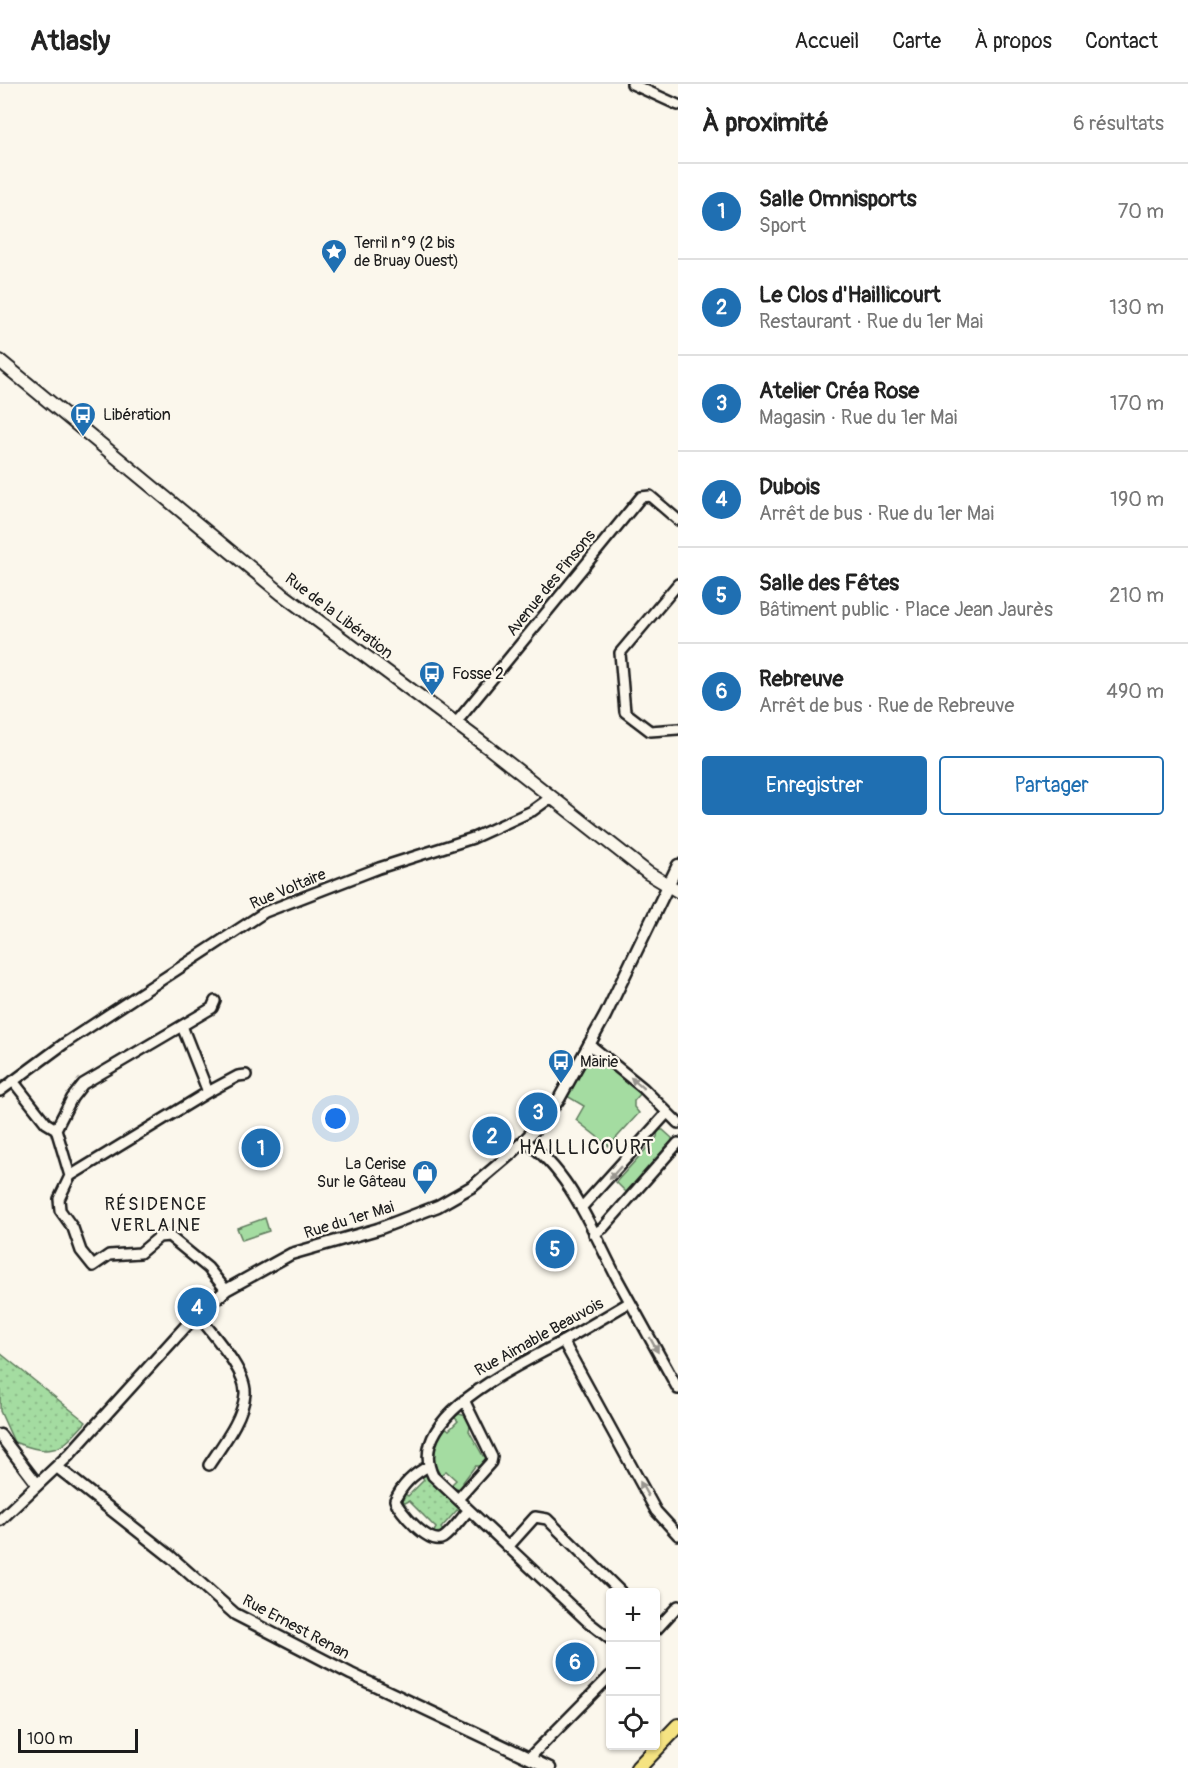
<!DOCTYPE html>
<html lang="fr">
<head>
<meta charset="utf-8">
<style>
  :root { --surface:#fff; --page:#f2f2f2; --text:#222; --muted:#767676; --line:#e0e0e0; --accent:#1f6fb2 }
  body { margin:0; font-family:Pangolin,sans-serif; background:var(--page); color:var(--text) }
  .controls { position:absolute; right:18px; bottom:18px; display:grid; overflow:hidden; border-radius:6px; box-shadow:0 2px 4px #0004 }
  .controls button { width:54px; height:54px; display:grid; place-items:center; padding:0; border:0; border-bottom:2px solid var(--line); background:var(--surface); color:var(--text); font:30px sans-serif }
  .scale { position:absolute; left:18px; bottom:15px; width:120px; box-sizing:border-box; padding-left:6px; border:3px solid #1c1c1c; border-top:0; font-size:16px; line-height:21px; white-space:nowrap; color:#1c1c1c; -webkit-text-stroke:4px #fbf7ec; paint-order:stroke }
  .you { position:absolute; left:336px; top:1035px; width:21px; height:21px; margin:-15px; border:4px solid #fff; border-radius:50%; background:#1a73e8; box-shadow:0 0 0 9px #1a73e833 }
  .badge { display:grid; place-items:center; width:39px; height:39px; border-radius:50%; background:var(--accent); color:#fff; font-size:20px; font-weight:700 }
  .pin { position:absolute; translate:-50% -50%; border:3px solid #fff; box-shadow:0 2px 6px #0006 }
  .list { margin:0; padding:0; list-style:none }
  h2 { display:flex; justify-content:space-between; align-items:center; height:78px; margin:0; padding:0 24px; font-size:26px }
  h2 small { font-size:20px; font-weight:400; color:var(--muted) }
  .list li { display:grid; grid-template-columns:39px 1fr auto; gap:18px; align-items:center; box-sizing:border-box; height:96px; padding:0 24px; border-top:2px solid var(--line) }
  .list b { display:block; font-size:22px; white-space:nowrap }
  .list p { margin:0; font-size:20px; white-space:nowrap; color:var(--muted) }
  .list em { font-size:20px; font-style:normal; color:var(--muted) }
  .actions { display:flex; gap:12px; padding:18px 24px }
  .actions a { flex:1; padding:14px 0; border:2px solid var(--accent); border-radius:6px; text-align:center; font-size:21px; color:var(--accent) }
  .actions .main { background:var(--accent); color:#fff }
  .icon { flex:none; width:33px; height:33px; fill:none; stroke:currentColor; stroke-width:2; stroke-linecap:round; stroke-linejoin:round }
  .map { position:relative; flex:none; width:678px; height:1684px; overflow:hidden }
  header { display:flex; align-items:center; gap:36px; box-sizing:border-box; height:84px; padding:0 30px; background:var(--surface); border-bottom:2px solid var(--line) }
  header strong { font-size:28px }
  nav { display:flex; gap:33px; margin-inline-start:auto; font-size:21px }
  main { display:flex }
  aside { flex:1; background:var(--surface) }
  .map>svg:first-child { display:block }
  .grass { fill:url(#grass-dots); stroke:#607c5e; stroke-width:1.5 }
  .green { fill:#a4dca1; stroke:#607c5e; stroke-width:1.5 }
  .lines { fill:none; stroke-linecap:round; stroke-linejoin:round }
  .minor-casing { stroke:#1c1c1c; stroke-width:14 }
  .tertiary-casing { stroke:#1c1c1c; stroke-width:15 }
  .secondary-casing { stroke:#1c1c1c; stroke-width:16 }
  .primary-casing { stroke:#1c1c1c; stroke-width:18 }
  .minor { stroke:#fbf7ec; stroke-width:9 }
  .tertiary { stroke:#fbf7ec; stroke-width:10 }
  .secondary { stroke:#fbf7ec; stroke-width:12 }
  .primary { stroke:#f5e382; stroke-width:14 }
  .oneway { fill:#97948e }
  .labels { text-anchor:middle; dominant-baseline:central; stroke-width:4.5; stroke-linejoin:round; paint-order:stroke }
  .poi-label { font-size:16px; fill:#1c1c1c; stroke:#fbf7ec; text-anchor:start }
  .street-label { font-size:16px; fill:#1c1c1c; stroke:#fbf7ec }
  .neighbourhood-label { font-size:18px; letter-spacing:1.5px; fill:#1c1c1c; stroke:#fbf7ec }
  .quarter-label { font-size:20px; letter-spacing:1.5px; fill:#1c1c1c; stroke:#fbf7ec }
</style>
</head>
<body>
<header>
<strong>Atlasly</strong>
<nav><a>Accueil</a><a>Carte</a><a>À propos</a><a>Contact</a></nav>
</header>
<main>
<div class="map">
<svg width="678" height="1684" viewBox="0 0 678 1684">
  <defs>
    <pattern id="grass-dots" width="8" height="8" patternUnits="userSpaceOnUse" patternTransform="scale(1.5)"><rect width="8" height="8" fill="#a4dca1"/><path d="M2 2h.1M6 6h.1" fill="none" stroke="#8dbc8a" stroke-width="1.8" stroke-linecap="round"/></pattern>
  </defs>
  <rect width="100%" height="100%" fill="#fbf7ec"/>
  <filter id="ink" filterUnits="userSpaceOnUse"><feTurbulence type="fractalNoise" baseFrequency=".0167" numOctaves="2"/><feDisplacementMap in="SourceGraphic" scale="12" xChannelSelector="R" yChannelSelector="G"/><feConvolveMatrix kernelMatrix="1 2 1 2 8 2 1 2 1" color-interpolation-filters="sRGB"/></filter>
  <g filter="url(#ink)">
    <path class="grass" d="M0,1269L86,1338C60,1367 54,1373 14,1358L0,1327Z
      M429,1389V1394L462,1425V1430L457,1426L441,1444L444,1448L433,1449L436,1444L409,1417L403,1420L404,1409L408,1412L424,1396L420,1391Z"/>
    <path class="green" d="M594,967L641,1009L634,1017V1023L639,1029L609,1062L576,1036L584,1022L567,1012Z
      M658,1046H663L672,1054V1060L667,1062L626,1108L616,1098L657,1053Z
      M265,1134L269,1147L242,1156L237,1144Z
      M459,1330L469,1333L471,1337L469,1347L483,1372L487,1369L485,1382H475L463,1398L467,1399L459,1405L451,1401L456,1396L446,1387L440,1391C429,1372 433,1360 444,1342L449,1346L458,1337L454,1333Z"/>
    <g class="lines">
      <defs>
        <path id="minor" d="M632,0L678,21
          M678,500L620,569L625,628L650,647L678,645
          M455,640L641,413L650,412L678,436
          M182,942L208,1008
          M589,960L643,1004L678,1039
          M13,997L46,1039L56,1045L70,1092L59,1115L60,1126L73,1144L81,1167L93,1182L109,1171L140,1169L159,1153L169,1152L208,1184L226,1206
          M0,1007L65,959L265,828L379,784L473,754L532,727L550,714
          M56,1045L72,1014L83,1000L212,924L215,917
          M524,1057C570,1085 594,1151 618,1196C638,1233 658,1268 678,1305
          M70,1092L208,1008L238,992L246,991
          M582,1123L667,1029
          M594,1150L603,1144L678,1059
          M198,1231C211,1249 247,1287 245,1310C243,1335 222,1361 209,1381
          M563,1257L656,1427L678,1451
          M429,1382C415,1389 402,1401 395,1416C399,1427 429,1462 443,1454C452,1448 461,1434 469,1426
          M458,1415L491,1378L492,1373L464,1316
          M508,1463L535,1433L547,1435L621,1508
          M656,1546L678,1522
          M610,1555L587,1537L433,1392C404,1334 516,1283 554,1262C580,1248 605,1233 630,1218
          M529,1674L610,1592"/>
        <path id="tertiary" d="M0,1351L37,1400
          M57,1383L171,1473L235,1530L351,1590L550,1684
          M0,1436L69,1371L186,1242L226,1206L291,1170L378,1145L438,1122L473,1102L513,1068L545,1035L559,1015L605,932L678,781"/>
        <path id="secondary" d="M0,277L282,510L489,664L648,789L678,807"/>
        <path id="primary" d="M638,1684L678,1642"/>
      </defs>
      <use href="#minor" class="minor-casing"/>
      <use href="#tertiary" class="tertiary-casing"/>
      <use href="#secondary" class="secondary-casing"/>
      <use href="#primary" class="primary-casing"/>
      <use href="#minor" class="minor"/>
      <use href="#tertiary" class="tertiary"/>
      <use href="#secondary" class="secondary"/>
      <use href="#primary" class="primary"/>
    </g>
    <defs><path id="oneway-solid" d="M-6-.8H1V-3.2L6.5 0L1 3.2V.8H-6Z" transform="scale(1.5)"/></defs>
    <g class="oneway">
      <use href="#oneway-solid" transform="translate(637 999) rotate(-139)"/>
      <use href="#oneway-solid" transform="translate(615 1089) rotate(132)"/>
      <use href="#oneway-solid" transform="translate(654 1261) rotate(61)"/>
      <use href="#oneway-solid" transform="translate(644 1405) rotate(-119)"/>
    </g>
  </g>
  <defs>
    <symbol id="sight-pin" viewBox="-11 -11 22 30"><path d="M0 17L-7.5 6A9.5 9.5 0 1 1 7.5 6Z" fill="#1f6fb2" stroke="#fbf7ec"/><path d="M0-6L1.8-2.2L6-1.7L2.9 1.2L3.7 5.4L0 3.3L-3.7 5.4L-2.9 1.2L-6-1.7L-1.8-2.2Z" fill="#fff"/></symbol>
    <symbol id="bus-pin" viewBox="-11 -11 22 30"><path d="M0 17L-7.5 6A9.5 9.5 0 1 1 7.5 6Z" fill="#1f6fb2" stroke="#fbf7ec"/><path d="M-5-6H5V4H4V6H2V4H-2V6H-4V4H-5ZM-3.5-4V0h7V-4ZM-3.5 1.2v1.5H-2V1.2ZM2 1.2v1.5H3.5V1.2Z" fill="#fff"/></symbol>
    <symbol id="shop-pin" viewBox="-11 -11 22 30"><path d="M0 17L-7.5 6A9.5 9.5 0 1 1 7.5 6Z" fill="#1f6fb2" stroke="#fbf7ec"/><path d="M-5-2.5h2.3a2.7 3.5 0 0 1 5.4 0H5L5.5 6h-11ZM-1.5-2.5h3a1.5 2.3 0 0 0-3 0Z" fill="#fff"/></symbol>
  </defs>
  <g fill-rule="evenodd">
    <use href="#sight-pin" x="319" y="153" width="30" height="40"/>
    <use href="#bus-pin" x="68" y="316" width="30" height="40"/>
    <use href="#bus-pin" x="417" y="575" width="30" height="40"/>
    <use href="#bus-pin" x="546" y="963" width="30" height="40"/>
    <use href="#shop-pin" x="410" y="1074" width="30" height="40"/>
  </g>
  <g class="labels">
    <g class="poi-label">
      <text x="354" y="159">Terril n°9 (2 bis<tspan x="354" dy="18">de Bruay Ouest)</tspan></text>
      <text x="103" y="331">Libération</text>
      <text x="452" y="590">Fosse 2</text>
      <text x="580" y="978">Mairie</text>
      <text x="406" y="1080" text-anchor="end">La Cerise<tspan x="406" dy="18">Sur le Gâteau</tspan></text>
    </g>
    <g class="street-label">
      <text transform="translate(551 499) rotate(-51)">Avenue des Pinsons</text>
      <text transform="translate(339 532) rotate(37)">Rue de la Libération</text>
      <text transform="translate(288 805) rotate(-23)">Rue Voltaire</text>
      <text transform="translate(349 1136) rotate(-17)">Rue du 1er Mai</text>
      <text transform="translate(539 1253) rotate(-29)">Rue Aimable Beauvois</text>
      <text transform="translate(296 1543) rotate(28)">Rue Ernest Renan</text>
    </g>
    <g class="neighbourhood-label">
      <text x="156" y="1120">RÉSIDENCE<tspan x="156" dy="21">VERLAINE</tspan></text>
    </g>
    <g class="quarter-label">
      <text x="587" y="1063">HAILLICOURT</text>
    </g>
  </g>
</svg>
<div class="controls">
<button>+</button>
<button>−</button>
<button><svg class="icon" aria-label="locate" viewBox="0 0 24 24"><circle cx="12" cy="12" r="6"/><path d="M12 2v4M12 18v4M2 12h4M18 12h4"/></svg></button>
</div>
<div class="scale">100 m</div>
<div class="you"></div>
<div class="pin badge" style="left:261px;top:1064px">1</div>
<div class="pin badge" style="left:492px;top:1052px">2</div>
<div class="pin badge" style="left:538px;top:1028px">3</div>
<div class="pin badge" style="left:197px;top:1223px">4</div>
<div class="pin badge" style="left:555px;top:1165px">5</div>
<div class="pin badge" style="left:575px;top:1578px">6</div>
</div>
<aside>
<h2>À proximité<small>6 résultats</small></h2>
<ul class="list">
<li><span class="badge">1</span><div><b>Salle Omnisports</b><p>Sport</p></div><em>70 m</em></li>
<li><span class="badge">2</span><div><b>Le Clos d'Haillicourt</b><p>Restaurant · Rue du 1er Mai</p></div><em>130 m</em></li>
<li><span class="badge">3</span><div><b>Atelier Créa Rose</b><p>Magasin · Rue du 1er Mai</p></div><em>170 m</em></li>
<li><span class="badge">4</span><div><b>Dubois</b><p>Arrêt de bus · Rue du 1er Mai</p></div><em>190 m</em></li>
<li><span class="badge">5</span><div><b>Salle des Fêtes</b><p>Bâtiment public · Place Jean Jaurès</p></div><em>210 m</em></li>
<li><span class="badge">6</span><div><b>Rebreuve</b><p>Arrêt de bus · Rue de Rebreuve</p></div><em>490 m</em></li>
</ul>
<div class="actions"><a class="main">Enregistrer</a><a>Partager</a></div>
</aside>
</main>
</body>
</html>
